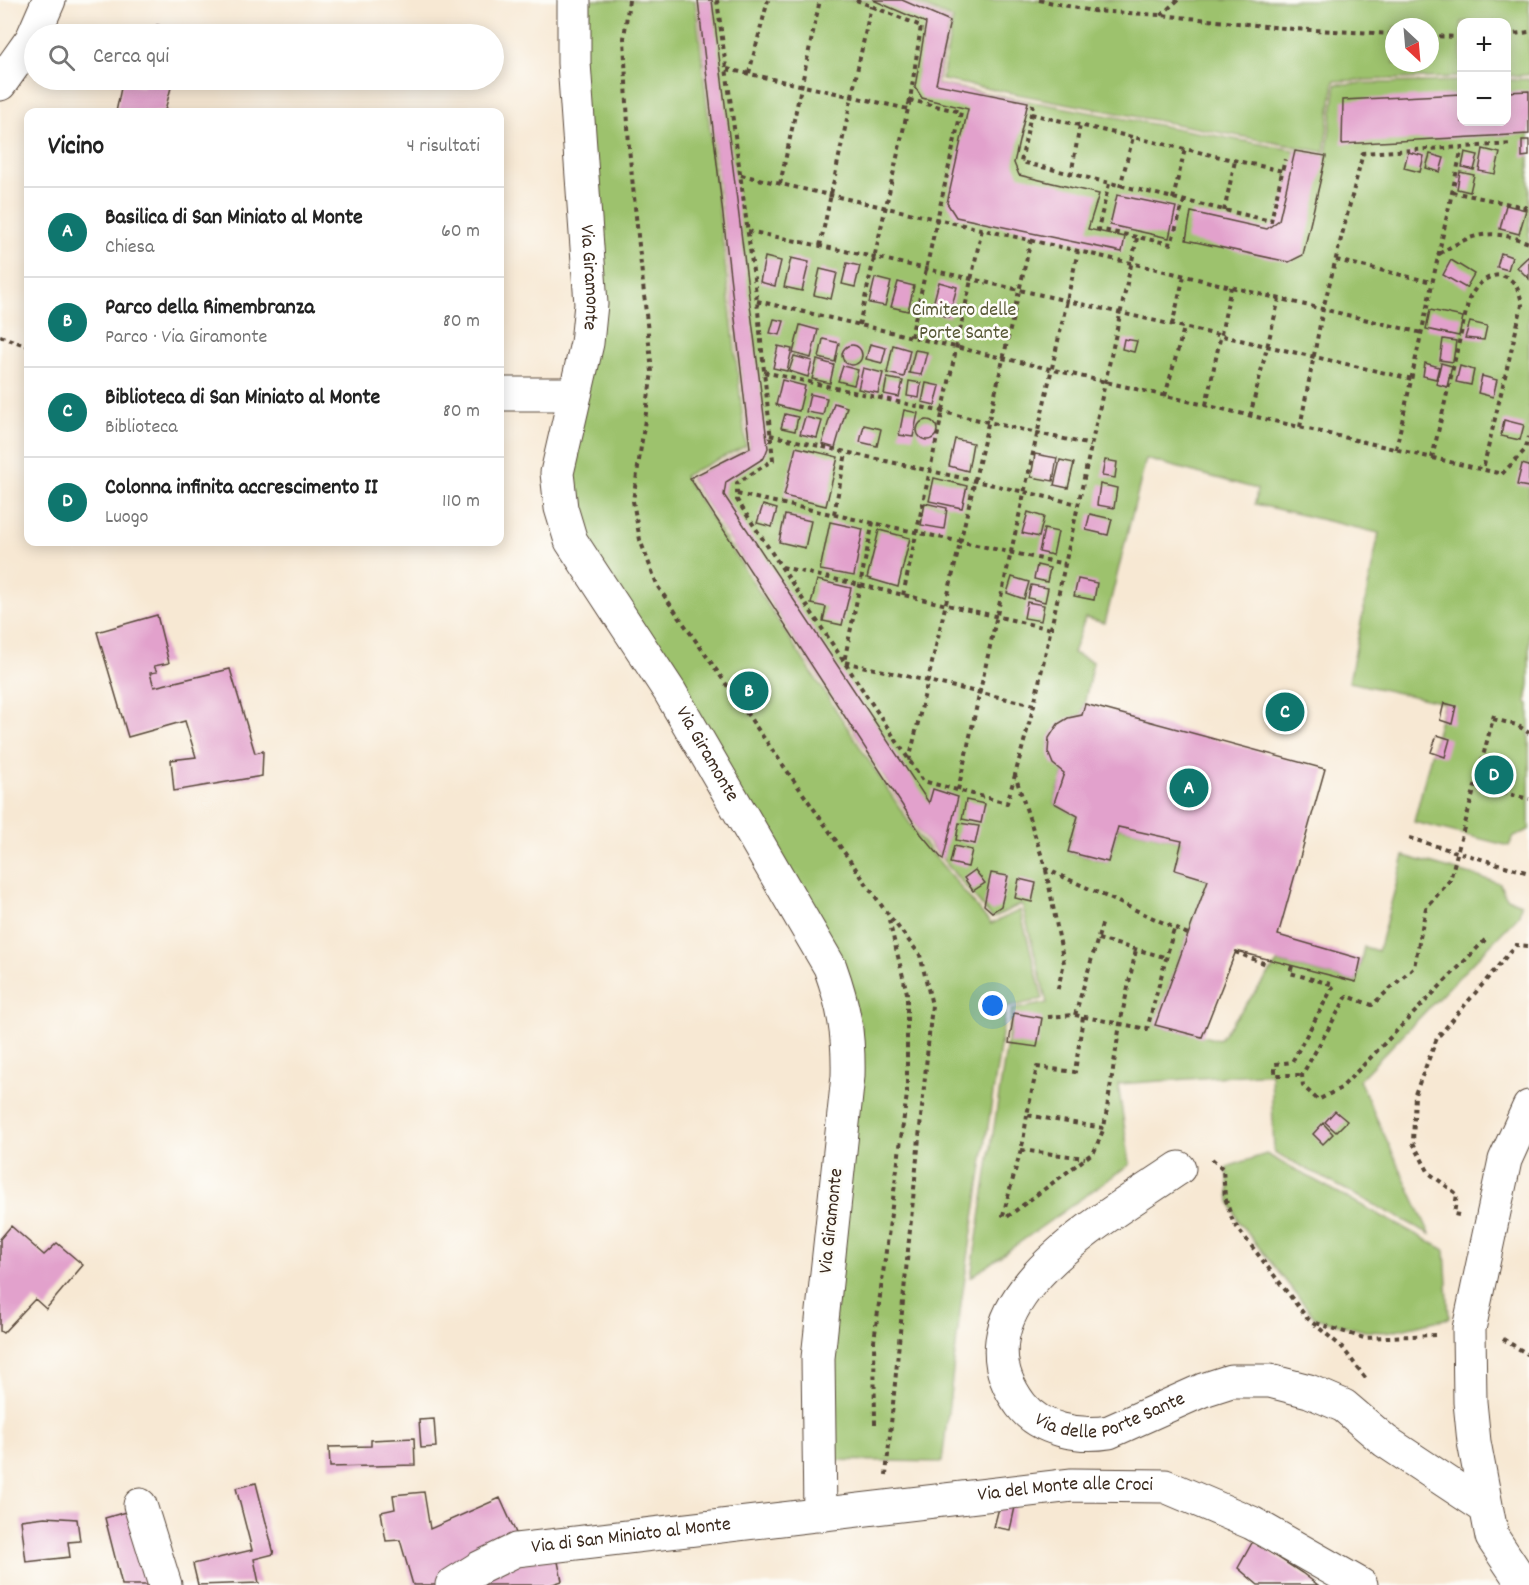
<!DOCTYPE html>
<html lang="it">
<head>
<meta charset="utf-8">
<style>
  :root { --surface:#fff; --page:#f6f6f6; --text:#222; --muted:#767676; --line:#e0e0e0; --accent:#0f766e }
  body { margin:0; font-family:Dekko,sans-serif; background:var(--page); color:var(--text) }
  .controls { position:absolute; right:18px; top:18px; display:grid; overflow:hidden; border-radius:12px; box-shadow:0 3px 15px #0003 }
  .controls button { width:54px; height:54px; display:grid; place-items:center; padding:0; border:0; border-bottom:2px solid var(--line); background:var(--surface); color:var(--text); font:30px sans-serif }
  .compass { position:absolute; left:1385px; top:18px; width:54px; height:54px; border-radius:50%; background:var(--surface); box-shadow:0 3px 15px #0003; rotate:154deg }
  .you { position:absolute; left:993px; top:1006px; width:21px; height:21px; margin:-15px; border:4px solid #fff; border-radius:50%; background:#1a73e8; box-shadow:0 0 0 9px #1a73e833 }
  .badge { display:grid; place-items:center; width:39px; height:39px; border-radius:50%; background:var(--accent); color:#fff; font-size:20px; font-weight:700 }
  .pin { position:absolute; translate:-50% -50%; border:3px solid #fff; box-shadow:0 2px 6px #0006 }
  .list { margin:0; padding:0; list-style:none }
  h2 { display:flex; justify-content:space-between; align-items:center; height:78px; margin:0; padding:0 24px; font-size:26px }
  h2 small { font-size:20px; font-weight:400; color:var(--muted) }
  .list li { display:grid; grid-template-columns:39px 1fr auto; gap:18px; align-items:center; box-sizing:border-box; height:90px; padding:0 24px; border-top:2px solid var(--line) }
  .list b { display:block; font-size:22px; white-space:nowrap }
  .list p { margin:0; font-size:20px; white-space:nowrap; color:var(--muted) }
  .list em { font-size:20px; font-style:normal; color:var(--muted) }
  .icon { flex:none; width:33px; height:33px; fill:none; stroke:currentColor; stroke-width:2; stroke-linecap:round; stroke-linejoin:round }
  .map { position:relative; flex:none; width:1529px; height:1585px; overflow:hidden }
  .search { position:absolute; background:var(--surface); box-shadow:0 3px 15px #0003; left:24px; top:24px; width:480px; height:66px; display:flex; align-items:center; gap:15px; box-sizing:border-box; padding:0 21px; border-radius:33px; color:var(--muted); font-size:22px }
  .panel { position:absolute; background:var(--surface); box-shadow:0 3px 15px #0003; left:24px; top:108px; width:480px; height:438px; border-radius:12px }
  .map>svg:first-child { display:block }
  .green { fill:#9dc26d; stroke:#6c7646; stroke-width:1.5; fill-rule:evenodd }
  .building { fill:#e2a1cc }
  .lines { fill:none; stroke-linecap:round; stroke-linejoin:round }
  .minor-casing { stroke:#574639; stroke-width:35 }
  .path { stroke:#574639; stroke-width:4; stroke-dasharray:4.5 4.5; stroke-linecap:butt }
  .minor { stroke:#fff; stroke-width:33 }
  .labels { text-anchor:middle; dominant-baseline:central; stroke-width:5; stroke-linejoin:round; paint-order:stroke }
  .street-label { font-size:20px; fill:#3b2a1e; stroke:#fdfcf7 }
  .park-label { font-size:20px; fill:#585836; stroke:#fdfcf7 }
</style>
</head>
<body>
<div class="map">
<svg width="1529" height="1585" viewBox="0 0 1529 1585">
  <rect width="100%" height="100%" fill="#fdfcf7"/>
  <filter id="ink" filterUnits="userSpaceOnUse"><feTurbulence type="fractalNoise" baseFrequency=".0167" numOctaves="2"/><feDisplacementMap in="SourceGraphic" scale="12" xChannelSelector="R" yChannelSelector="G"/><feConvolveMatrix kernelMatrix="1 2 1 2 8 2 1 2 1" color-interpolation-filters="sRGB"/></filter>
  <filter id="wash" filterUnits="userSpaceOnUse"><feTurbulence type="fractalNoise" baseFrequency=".008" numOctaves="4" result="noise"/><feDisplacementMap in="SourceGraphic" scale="24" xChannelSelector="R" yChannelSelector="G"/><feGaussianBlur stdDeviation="1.35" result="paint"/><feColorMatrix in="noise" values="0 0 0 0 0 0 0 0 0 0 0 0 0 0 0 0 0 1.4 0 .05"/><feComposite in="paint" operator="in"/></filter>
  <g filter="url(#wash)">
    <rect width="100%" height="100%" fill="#f7e8d3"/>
    <path class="green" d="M583,0H695L746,446L684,476L918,836L991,924L1020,910L1043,999L1006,1008L961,1304L942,1462L827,1460L830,1364L861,1025L588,548L573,506Z
      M698,0H902L950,21L937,84L1326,156L1336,84L1461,81L1462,122H1506L1507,80L1529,79V684L1526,702L1529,704V830L1514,836L1509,846L1414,822L1444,703L1349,682L1379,533L1255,504L1257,489L1146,459L1105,623L1085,618L1073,653L1093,662L1082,715C1048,722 1037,749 1064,773L1054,803L1078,816L1068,852L1108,862L1118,827L1182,841L1175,870L1208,880L1155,1025L1219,1040L1278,962L1356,982L1364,947L1378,951L1404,856L1500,883C1503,896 1508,900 1521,904L1519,915L1359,1080L1430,1234L1274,1152L1271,1073L1118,1084L1130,1164L971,1277L1012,1010L1047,1003L1022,904L992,918L921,834L690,478L750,448Z
      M909,0H1529V75L1507,76L1506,22H1462L1461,77L1334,81L1324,152L942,80L953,19ZM1394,27H1430V63H1394Z
      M1266,1154L1445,1250L1449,1318L1387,1332L1365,1331L1315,1318L1238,1221L1230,1201L1227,1167Z"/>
    <g id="blocks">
      <path class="building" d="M698,0H712L768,448L764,458L726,482L724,495L929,803L933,789L958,797L943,860L921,834L690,478L750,448Z
        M873,0H902L950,21L936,84L1028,102L1014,163L1019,175L1099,194L1088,229L1125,237L1122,252L956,217L947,203L968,109L922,98L915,87L926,23Z
        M157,25L184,31L183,34H155Z
        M145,80H173L165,110L170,112H116L122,83L143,87Z
        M1529,91V134L1342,144L1343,100L1461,94V122H1506V92Z
        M1522,140H1529V156L1522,157Z
        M1483,149L1500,153L1495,174L1479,171Z
        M1295,151L1326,156L1303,255L1289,262L1186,240L1191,212L1267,229L1279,220Z
        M1408,152L1424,156L1420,172L1404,168Z
        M1465,152L1478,155L1474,170L1462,167Z
        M1430,154L1444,158L1440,172L1426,168Z
        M1460,172L1474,175L1470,192L1457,189Z
        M1117,195L1176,207L1169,238L1110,225Z
        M1506,205L1526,210L1519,234L1500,229Z
        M1501,253L1512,257L1508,270L1497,267Z
        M1529,256V279L1517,267Z
        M765,257L781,261L775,286L760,282Z
        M791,258L809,262L802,291L784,287Z
        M1451,260L1474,274L1466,288L1443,275Z
        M847,263L860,266L855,287L842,284Z
        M820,269L837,273L831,299L814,295Z
        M875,278L891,282L885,306L869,303Z
        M898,282L914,286L908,311L891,307Z
        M939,282L957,287L949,317L931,312Z
        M1430,310L1463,317L1459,336L1426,329Z
        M774,319L784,321L780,335L770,333Z
        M1470,322L1487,326L1484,340L1465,338Z
        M800,325L818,330L811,358L793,353Z
        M823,339L839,343L835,362L819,358Z
        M1124,339L1137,341L1134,352L1122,349Z
        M1443,339L1456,341L1453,362L1440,360Z
        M870,344L886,348L882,363L866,359Z
        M842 355a10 10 0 1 1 20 0a10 10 0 1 1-20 0Z
        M893,345L910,350L904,377L887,373Z
        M778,346L792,349L787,371L773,368Z
        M915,350L927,352L921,375L909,373Z
        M794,356L812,361L808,377L789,371Z
        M817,360L834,365L830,383L812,379Z
        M1425,363L1439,367L1436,379L1423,376Z
        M1441,363L1452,366L1447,387L1436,384Z
        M843,366L858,370L854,385L838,381Z
        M1460,366L1474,370L1471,385L1456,382Z
        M863,368L883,373L878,393L858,389Z
        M1482,376L1497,380L1493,397L1478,393Z
        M887,378L903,381L899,397L884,394Z
        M782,380L805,386L799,411L776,405Z
        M909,381L921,383L919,398L907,396Z
        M926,383L940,386L935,405L922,402Z
        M810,394L827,398L823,415L806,412Z
        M834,403L847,407L835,448L822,444Z
        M904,410L918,413L913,437L899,435Z
        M785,414L798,417L795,431L781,428Z
        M805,417L822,421L817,438L800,434Z
        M1504,420L1524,425L1520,440L1501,436Z
        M917 430a10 10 0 1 1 20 0a10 10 0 1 1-20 0Z
        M864,425L881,429L877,446L860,442Z
        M955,439L973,443L968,471L949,466Z
        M796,447L838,457L826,506L784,496Z
        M1035,454L1057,458L1053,481L1031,477Z
        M1060,460L1074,463L1068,488L1054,485Z
        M1105,460L1117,462L1115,478L1102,476Z
        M1522,464L1529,466V487L1517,485Z
        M934,478L967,486L962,508L929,501Z
        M1100,484L1117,488L1114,508L1097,505Z
        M925,503L947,508L944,529L921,525Z
        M763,505L777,509L772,527L757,523Z
        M1028,512L1044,517L1039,537L1022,533Z
        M1090,514L1112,519L1108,535L1086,530Z
        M785,515L811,521L805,548L779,542Z
        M830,522L863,529L854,576L820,570Z
        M1044,529L1058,532L1053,555L1039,552Z
        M879,530L910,538L898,587L867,578Z
        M1037,565L1050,568L1047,582L1034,579Z
        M1012,577L1029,582L1024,599L1007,593Z
        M1078,579L1097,583L1094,600L1074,596Z
        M817,580L851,588L842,625L823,621L826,607L811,604Z
        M1031,585L1048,588L1045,602L1028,598Z
        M1027,602L1044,605L1041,621L1024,618Z
        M157,615L169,663L154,666L157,672L150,673L154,687L230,669L255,753L263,751L262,776L174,791L171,760L196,757L185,721L128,737L97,632Z
        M1444,703L1456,706L1452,724L1440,720Z
        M1085,704L1325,769L1278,935L1361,959L1356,982L1236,951L1202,1037L1155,1025L1208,880L1175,870L1182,841L1118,827L1108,862L1068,852L1078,816L1054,803L1064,773L1053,764L1048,752L1049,738L1058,724L1068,718L1082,715Z
        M1437,735L1450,739L1445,757L1431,752Z
        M966,800L985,804L981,823L962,819Z
        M959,823L979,826L975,844L956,840Z
        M954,846L972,850L968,867L950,863Z
        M975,870L985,883L973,891L964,878Z
        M991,873L1008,876L1001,906L992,912L984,905Z
        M1019,879L1036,883L1032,902L1015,898Z
        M1014,1013L1042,1018L1037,1047L1009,1043Z
        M1335,1111L1347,1121L1336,1132L1325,1122Z
        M1323,1123L1333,1134L1323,1144L1313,1134Z
        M11,1226L44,1255L57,1243L83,1265L46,1309L35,1299L3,1333L0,1331V1239Z
        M434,1419L436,1447L421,1448L419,1420Z
        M414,1438L415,1465L330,1467L329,1447L371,1446V1440Z
        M256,1483L274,1554L254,1559L259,1583L198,1585L193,1564L252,1550L236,1488Z
        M424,1492L430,1529L500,1498L521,1544L440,1585H413L400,1540L386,1541L381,1512L395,1509L393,1495Z
        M1000,1504L1015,1507L1010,1530L994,1527Z
        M136,1509L159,1585H122L105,1518Z
        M45,1517L77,1519L80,1541L68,1542L70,1557L26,1562L21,1520Z
        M1253,1541L1302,1573L1318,1585H1258L1238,1568Z
        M556,1552L562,1581L550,1585H473L480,1576Z"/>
    </g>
  </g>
  <g filter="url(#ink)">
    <use href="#blocks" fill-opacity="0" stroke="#574639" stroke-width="1.5"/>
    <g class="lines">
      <defs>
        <g id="minor">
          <path id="s1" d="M574,0V63L591,304L587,343L557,473L561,508L571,541L670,692L830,967C844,1006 849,1035 848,1076L818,1358L820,1515"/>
          <path d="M0,84L32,39L49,0"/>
          <path d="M500,394H575"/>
          <path id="s2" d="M1179,1168C1112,1215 944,1303 1021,1405C1040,1430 1079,1437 1109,1432L1203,1390L1231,1381H1270L1309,1391L1344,1406L1385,1441L1486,1508"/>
          <path d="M140,1505L165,1585"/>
          <path d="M1520,1579L1492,1537L1474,1442L1470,1402L1469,1329L1505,1160L1529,1107"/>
          <path id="s3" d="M452,1585L479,1568L516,1550L1072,1485L1165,1486L1252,1523L1361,1585"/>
        </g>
      </defs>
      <use href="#minor" class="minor-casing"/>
      <path class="path" d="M629,0L624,38L629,148L652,372L633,501L640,540L658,587L884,909L920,955L932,1005L886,1475
        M717,0L757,301L773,460L737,483V500L923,781L1007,803L1015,775
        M856,0L921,26L910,100L961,112L911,337
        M1039,0L1092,11L1161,15L1293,29L1394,34
        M1161,15L1178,0
        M1506,35L1529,32
        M1430,36L1462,37
        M727,69L908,109
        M749,73L768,0
        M1033,104L1021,162L1271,221L1285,159
        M1031,114L1282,171
        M741,175L1131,263L1422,333
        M1071,175L1080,125
        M780,184L820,0
        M1109,184L1098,229L1171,244L1184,201
        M1120,187L1133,137
        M1452,192L1529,208
        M1173,199L1185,149
        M1224,211L1235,161
        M748,231L874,257L1412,379
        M1137,238L1034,705L1015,775L1046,869L1188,934
        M820,246L871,6
        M1439,254C1473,233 1490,228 1529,243
        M1336,260L1432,282
        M757,301L1502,474L1525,450L1529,437
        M859,325L910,100
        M1172,325L1184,276
        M0,336L28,346
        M764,372L1091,445
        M1165,396L1184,328
        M1206,405L1231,287
        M1250,416L1279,299
        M1300,427L1323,309L1363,153L1513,144
        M770,435L1078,504
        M1396,449L1462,147
        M1432,458L1469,299C1485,267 1517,266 1522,305L1483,469
        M737,494L1065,564
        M834,514L846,453
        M873,522L844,662L1034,705
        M782,567L1051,629
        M903,595L982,229
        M1493,719L1517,725L1529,733
        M909,761L1031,240
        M1476,786L1529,799
        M958,790L1078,251
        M1409,838L1529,873
        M1046,870L1064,963L1057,992
        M1098,939L1168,958
        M1485,940L1341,1088L1318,1100L1303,1086L1302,1075L1347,996L1372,1005L1414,967L1426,908L1450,880L1494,715
        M1235,952L1266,964
        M1292,966L1290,973L1334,985L1292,1062L1275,1064V1075H1302
        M1075,1015L1103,921
        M1048,1017L1075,1015L1147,1029L1174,929
        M1083,1017L1075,1072L1037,1067L1027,1115L1104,1128L1120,1024L1136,950
        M1027,1115L1023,1142L1003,1215L1007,1217L1094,1152L1104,1128
        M1021,1150L1085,1158
        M1212,1159L1223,1169L1225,1197L1233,1222L1307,1318L1342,1347L1367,1380
        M1459,1215L1454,1214L1457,1194L1429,1173L1413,1143L1415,1094L1437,1038L1516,945L1529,946
        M1316,1323L1364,1338L1435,1335
        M1503,1339L1529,1355
        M875,1424L874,1341L907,1094V993L888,916"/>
      <use href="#minor" class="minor"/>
    </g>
  </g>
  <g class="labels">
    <g class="street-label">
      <text stroke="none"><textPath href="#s1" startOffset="278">Via Giramonte</textPath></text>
      <text stroke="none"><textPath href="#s1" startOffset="800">Via Giramonte</textPath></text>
      <text transform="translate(832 1221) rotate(-84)">Via Giramonte</text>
      <text stroke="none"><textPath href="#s2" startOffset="422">Via delle Porte Sante</textPath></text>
      <text stroke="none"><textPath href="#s3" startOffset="626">Via del Monte alle Croci</textPath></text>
      <text stroke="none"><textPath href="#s3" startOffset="189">Via di San Miniato al Monte</textPath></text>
    </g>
    <g class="park-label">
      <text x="964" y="311">Cimitero delle<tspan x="964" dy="23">Porte Sante</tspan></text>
    </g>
  </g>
</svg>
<div class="controls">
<button>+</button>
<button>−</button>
</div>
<svg class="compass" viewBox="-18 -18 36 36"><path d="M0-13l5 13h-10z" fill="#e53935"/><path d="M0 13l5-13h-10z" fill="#767676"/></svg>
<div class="you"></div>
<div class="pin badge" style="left:1189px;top:788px">A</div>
<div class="pin badge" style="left:749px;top:691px">B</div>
<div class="pin badge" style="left:1285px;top:712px">C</div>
<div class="pin badge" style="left:1494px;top:775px">D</div>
<div class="search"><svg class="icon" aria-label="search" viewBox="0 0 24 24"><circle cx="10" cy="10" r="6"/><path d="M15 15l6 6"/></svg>Cerca qui</div>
<section class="panel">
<h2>Vicino<small>4 risultati</small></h2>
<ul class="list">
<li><span class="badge">A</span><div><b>Basilica di San Miniato al Monte</b><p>Chiesa</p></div><em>60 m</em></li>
<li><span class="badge">B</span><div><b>Parco della Rimembranza</b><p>Parco · Via Giramonte</p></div><em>80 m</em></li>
<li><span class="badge">C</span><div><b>Biblioteca di San Miniato al Monte</b><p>Biblioteca</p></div><em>80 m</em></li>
<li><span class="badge">D</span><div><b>Colonna infinita accrescimento II</b><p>Luogo</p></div><em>110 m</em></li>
</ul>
</section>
</div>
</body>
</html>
